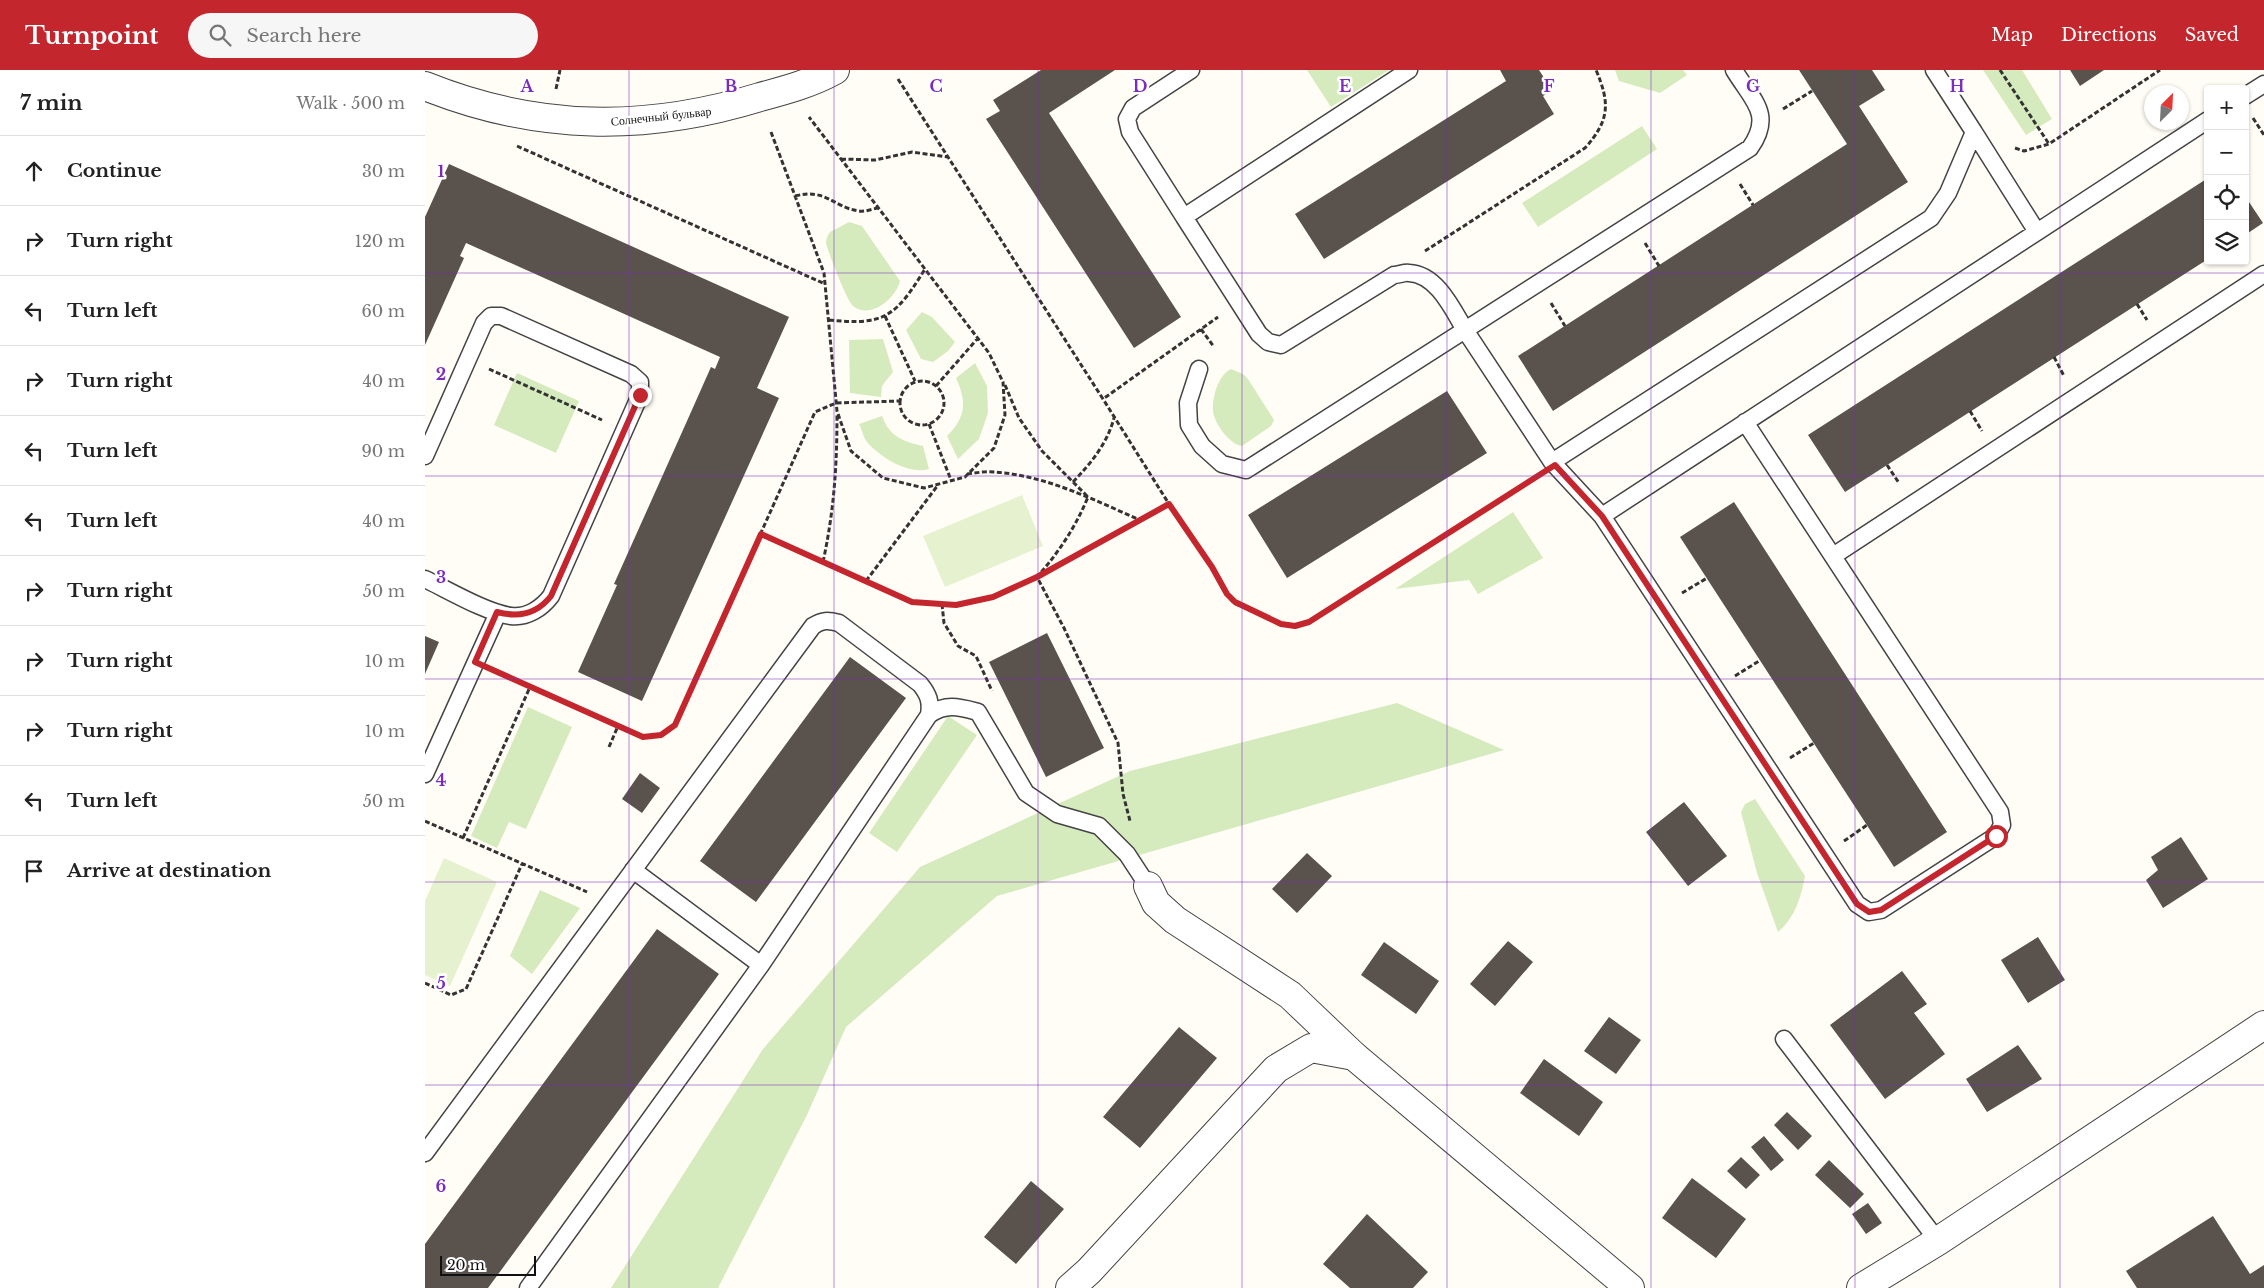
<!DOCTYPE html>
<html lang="en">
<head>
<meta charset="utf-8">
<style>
  :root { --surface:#fff; --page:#f6f6f6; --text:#222; --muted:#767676; --line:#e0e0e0; --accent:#c4262e }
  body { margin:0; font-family:"Libre Baskerville",serif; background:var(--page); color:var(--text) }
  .controls { position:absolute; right:15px; top:15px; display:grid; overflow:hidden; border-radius:5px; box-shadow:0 1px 4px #0004 }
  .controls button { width:45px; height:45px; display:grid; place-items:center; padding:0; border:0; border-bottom:1px solid var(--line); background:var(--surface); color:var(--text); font:25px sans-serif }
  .compass { position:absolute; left:1719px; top:15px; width:45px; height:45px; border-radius:50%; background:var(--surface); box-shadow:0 1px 4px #0004; rotate:24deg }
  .scale { position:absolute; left:15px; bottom:12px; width:96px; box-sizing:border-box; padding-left:5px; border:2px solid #111; border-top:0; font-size:14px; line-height:18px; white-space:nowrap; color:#111; -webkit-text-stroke:4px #fff; paint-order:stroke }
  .stop { position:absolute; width:15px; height:15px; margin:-11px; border:4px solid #c4262e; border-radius:50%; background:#fff }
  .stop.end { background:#c4262e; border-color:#fff; box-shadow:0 1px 5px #0008 }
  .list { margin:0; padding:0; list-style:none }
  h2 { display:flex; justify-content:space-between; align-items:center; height:65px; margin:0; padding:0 20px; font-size:21px }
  h2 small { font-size:16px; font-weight:400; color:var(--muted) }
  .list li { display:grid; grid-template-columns:32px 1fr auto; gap:15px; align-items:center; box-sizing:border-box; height:70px; padding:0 20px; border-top:1px solid var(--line) }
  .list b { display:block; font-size:19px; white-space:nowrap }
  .list em { font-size:16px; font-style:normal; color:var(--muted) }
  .icon { flex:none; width:28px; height:28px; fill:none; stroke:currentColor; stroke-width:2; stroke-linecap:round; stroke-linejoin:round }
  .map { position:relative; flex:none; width:1839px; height:1218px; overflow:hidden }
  header { display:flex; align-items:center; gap:30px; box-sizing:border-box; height:70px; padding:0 25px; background:var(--accent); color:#fff }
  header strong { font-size:24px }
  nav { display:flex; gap:28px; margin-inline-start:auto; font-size:18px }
  .search { width:350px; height:45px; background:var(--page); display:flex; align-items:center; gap:12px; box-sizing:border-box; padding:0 18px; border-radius:28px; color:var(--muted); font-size:19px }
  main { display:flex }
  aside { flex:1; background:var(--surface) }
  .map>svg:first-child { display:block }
  .green { fill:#d5ebbd }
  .pitch { fill:#e6f2cf }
  .building { fill:#5a524d }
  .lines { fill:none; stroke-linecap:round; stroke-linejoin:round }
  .service-casing { stroke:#444; stroke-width:19 }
  .minor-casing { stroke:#444; stroke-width:30 }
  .tertiary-casing { stroke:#444; stroke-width:30 }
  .path { stroke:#333; stroke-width:3; stroke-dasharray:5 2.5; stroke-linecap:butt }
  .service { stroke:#fff; stroke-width:16 }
  .minor { stroke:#fff; stroke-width:28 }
  .tertiary { stroke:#fff; stroke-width:28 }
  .route { stroke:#c4262e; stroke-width:6 }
  .grid { fill:none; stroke:#7b2cbf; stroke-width:1; stroke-opacity:0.55 }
  .labels { text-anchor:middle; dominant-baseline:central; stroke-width:5; stroke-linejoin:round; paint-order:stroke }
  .street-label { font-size:12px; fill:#111; stroke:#fff }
  .grid-label { font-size:16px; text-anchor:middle; font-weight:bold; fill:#7b2cbf; stroke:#fff; stroke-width:5; stroke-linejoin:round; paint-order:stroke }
</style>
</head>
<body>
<header>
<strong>Turnpoint</strong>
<div class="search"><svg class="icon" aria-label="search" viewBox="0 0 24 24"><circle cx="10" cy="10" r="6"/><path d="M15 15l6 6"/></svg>Search here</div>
<nav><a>Map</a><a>Directions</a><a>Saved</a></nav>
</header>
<main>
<aside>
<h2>7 min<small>Walk · 500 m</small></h2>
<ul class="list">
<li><svg class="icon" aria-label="ahead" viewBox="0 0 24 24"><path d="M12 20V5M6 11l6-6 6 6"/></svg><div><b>Continue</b></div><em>30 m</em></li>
<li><svg class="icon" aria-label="right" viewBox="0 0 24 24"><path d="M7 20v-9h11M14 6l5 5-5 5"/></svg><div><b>Turn right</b></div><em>120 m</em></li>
<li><svg class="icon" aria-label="left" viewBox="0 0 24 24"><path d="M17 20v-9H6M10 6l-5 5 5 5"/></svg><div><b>Turn left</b></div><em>60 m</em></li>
<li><svg class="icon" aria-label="right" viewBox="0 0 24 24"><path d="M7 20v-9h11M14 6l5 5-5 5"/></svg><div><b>Turn right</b></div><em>40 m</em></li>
<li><svg class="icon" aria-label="left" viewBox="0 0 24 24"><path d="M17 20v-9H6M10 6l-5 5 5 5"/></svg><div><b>Turn left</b></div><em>90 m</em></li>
<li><svg class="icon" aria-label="left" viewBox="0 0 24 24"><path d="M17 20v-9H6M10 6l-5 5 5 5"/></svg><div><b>Turn left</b></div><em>40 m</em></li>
<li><svg class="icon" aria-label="right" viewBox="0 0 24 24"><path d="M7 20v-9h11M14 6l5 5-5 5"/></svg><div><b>Turn right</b></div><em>50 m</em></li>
<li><svg class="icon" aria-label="right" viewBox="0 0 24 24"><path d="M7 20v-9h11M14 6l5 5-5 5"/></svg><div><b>Turn right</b></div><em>10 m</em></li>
<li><svg class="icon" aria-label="right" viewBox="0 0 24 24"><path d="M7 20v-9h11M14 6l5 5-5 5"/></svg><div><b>Turn right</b></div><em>10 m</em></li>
<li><svg class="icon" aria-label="left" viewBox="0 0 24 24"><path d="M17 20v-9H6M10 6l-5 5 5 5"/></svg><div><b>Turn left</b></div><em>50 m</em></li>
<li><svg class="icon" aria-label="arrive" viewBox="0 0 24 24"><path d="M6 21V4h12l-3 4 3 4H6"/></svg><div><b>Arrive at destination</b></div></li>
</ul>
</aside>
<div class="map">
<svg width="1839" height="1218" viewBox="0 0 1839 1218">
  <rect width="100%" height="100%" fill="#fffdf5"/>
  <path class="green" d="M882,0H964L906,37Z
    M1190,0H1258L1262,5L1235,23L1194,11Z
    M1558,0H1597L1627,49L1601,65Z
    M1217,56L1232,79L1113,157L1097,133Z
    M424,152L437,156L475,211C471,228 446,250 428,236C422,231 403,182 401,173C401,168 403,165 405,162Z
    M497,242L507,247L530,272L523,281L508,292L496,289L481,260Z
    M458,269L468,302L457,316L456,327L425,323L424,270Z
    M550,293L562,316L563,343L554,369L533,389L522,366C541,347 542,332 531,308Z
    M806,299L818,304L823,309L849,350L846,356L817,376C805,375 789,353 788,341C787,328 793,305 806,299Z
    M92,303L154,331L131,383L69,355Z
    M457,346C465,367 477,371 498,376L504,399C483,405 455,387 442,372C438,367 437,359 434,354Z
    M1088,442L1118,488L1053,524L1044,510L970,519Z
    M972,633L1079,680L572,826L421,957L382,1045L293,1218H186L338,979L495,797L705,701Z
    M103,637L147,657L101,759L84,752L72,778L46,766Z
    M523,646L552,665L472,782L444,763Z
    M1330,729L1380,806C1376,827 1370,848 1353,862L1332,803L1316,742L1320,734Z
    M115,820L155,838L107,904L85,886Z"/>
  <path class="pitch" d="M597,425L618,476L520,517L498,466Z
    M19,788L72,812L25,916L0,905V831Z"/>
  <path class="building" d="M616,0H690L624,43L756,247L709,278L561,49L575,41L568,30Z
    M1075,0H1114L1127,20L1118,26L1129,44L899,189L870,144L1081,11Z
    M1374,0H1447L1460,20L1434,36L1483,112L1128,341L1093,286L1422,74Z
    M1645,0H1679L1655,16Z
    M24,94L364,247L332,318L354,328L217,631L153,602L192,515L189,514L262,351L286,297L290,299L295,287L41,173L35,186L39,188L0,275V147Z
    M1783,108V189L1420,422L1383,365Z
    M1820,126L1838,153L1820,165Z
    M1022,321L1062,383L862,508L823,445Z
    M1309,432L1522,762L1469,797L1255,467Z
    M622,563L679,678L621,707L564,592Z
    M0,566L14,572L0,604Z
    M425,587L481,628L331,832L275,791Z
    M215,703L235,718L217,743L197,729Z
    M1259,732L1302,786L1263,816L1221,762Z
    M1756,767L1783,809L1738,838L1721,810L1733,800L1726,787Z
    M882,783L907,806L872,843L847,819Z
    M232,859L294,904L63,1218H0V1174Z
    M1613,867L1640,910L1603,933L1576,890Z
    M1083,871L1108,892L1070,936L1045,914Z
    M959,872L1014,911L991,944L936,905Z
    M1477,901L1502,934L1489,943L1520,984L1460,1029L1405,955Z
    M1184,947L1216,970L1191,1004L1159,981Z
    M754,957L792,988L715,1078L678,1047Z
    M1593,975L1617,1009L1562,1042L1541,1009Z
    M1119,989L1178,1032L1154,1066L1095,1023Z
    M1362,1042L1387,1066L1373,1080L1349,1055Z
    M1339,1066L1359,1090L1346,1101L1326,1077Z
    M1316,1087L1335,1105L1321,1119L1302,1101Z
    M1404,1090L1439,1124L1425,1138L1390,1105Z
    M1267,1108L1321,1149L1291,1188L1237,1148Z
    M606,1111L639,1139L591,1194L559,1167Z
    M1443,1133L1457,1153L1441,1164L1427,1144Z
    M942,1144L1003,1202L988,1218H925L898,1194Z
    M1788,1146L1825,1204L1839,1195V1218H1712L1701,1201Z"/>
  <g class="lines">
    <defs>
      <path id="service" d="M984,0L759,147L834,264L843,272L856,275L969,205C974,205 980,202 984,203C1012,204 1028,240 1040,260L1325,78C1349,44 1327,30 1309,0
        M1820,26L1839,14
        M1549,62L1612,162L1783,50
        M759,147L705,62L702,49L708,38L766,0
        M774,299L763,333L764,355L777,376L797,394L821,400L1040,260L1127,392L1506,148L1523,123L1549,62L1509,0
        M0,386L59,253L66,246H76L206,304L215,312V325L126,526C117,538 102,548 86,546C62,543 23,520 0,509
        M1127,392L1177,446L1612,162
        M1177,446L1432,834L1444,842L1456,840L1571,766L1577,755L1575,742L1320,352
        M1408,486L1839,204
        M504,645C521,633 534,637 553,642L601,723L632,744L674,756L702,784L723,816
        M0,704L73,543
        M208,800L336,895
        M1359,969L1513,1171
        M0,1083L388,556C397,550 403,550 414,553L495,614C504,625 506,632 504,645L336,895L103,1218"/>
      <path id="minor" d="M0,16C112,61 221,62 335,27C361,20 387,13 410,0
        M645,1218L664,1201L851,999L886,978L929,986L1205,1218
        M1436,1218L1513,1171L1839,955"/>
      <path id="tertiary" d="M723,816L731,833L750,850L865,925L929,986"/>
    </defs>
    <use href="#service" class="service-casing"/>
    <use href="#minor" class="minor-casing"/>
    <use href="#tertiary" class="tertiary-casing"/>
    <path class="path" d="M1575,0L1624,74
      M473,9L678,329L793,247
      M131,19L135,0
      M1358,39L1387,21
      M1828,48L1839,65
      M346,62L399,203L412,341L426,381L458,408L499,418L540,407L569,378L580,345L578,312L564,283L384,47
      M92,76L400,214
      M1590,78L1599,81L1624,74L1735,0
      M416,89L450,90L487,82L523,87
      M1315,114L1328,135
      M370,126C402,118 407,137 434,141C440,142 447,139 453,138
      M1220,173L1234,196
      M1000,181L1160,78C1185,50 1185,33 1171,0
      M1126,233L1140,256
      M1712,234L1722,250
      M460,246L490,311
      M404,250C460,256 471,246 500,199
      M776,259L789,277
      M1629,287L1639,306
      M64,299L177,350
      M475 333a22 22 0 1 1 44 0a22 22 0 1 1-44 0Z
      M580,315L594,348L617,381L663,427C650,458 634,482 612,507L639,558L693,673L698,724L705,751
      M511,316L553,268
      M1545,341L1557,361
      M504,354L526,410
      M1462,395L1474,413
      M542,404C551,403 560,401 569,402C620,405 669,430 715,450
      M648,412C666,393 682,374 689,348
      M744,434L787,497L801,524L809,533L856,554L870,556L884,552L1108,409
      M336,465L487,532L531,535L568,527L612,507L744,434L678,329
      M398,492C409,441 412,397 412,344
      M441,511L513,415
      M1257,523L1282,508
      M517,534L519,553L533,576L551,586L567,621
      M1310,606L1334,591
      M105,617L218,667L235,665L250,655L390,342L411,333L475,331
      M184,677L193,656
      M1365,688L1389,673
      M0,751L162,822
      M38,768L105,617L72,602
      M1419,771L1442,755
      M0,913L26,925L41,919L97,794"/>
    <use href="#service" class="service"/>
    <use href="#minor" class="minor"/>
    <use href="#tertiary" class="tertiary"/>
  </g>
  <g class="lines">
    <path class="route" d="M215,325L126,526C112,544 94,548 72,542L50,592L218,667L236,665L250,655L336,464L487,532L531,535L568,527L612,507L744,434L787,497L802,524L810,532L856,554L870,556L884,552L1130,395L1177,446L1432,834L1444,842L1456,840L1571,766"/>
  </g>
  <path class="grid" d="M204,0V1218M409,0V1218M613,0V1218M817,0V1218M1022,0V1218M1226,0V1218M1430,0V1218M1635,0V1218M0,203H1839M0,406H1839M0,609H1839M0,812H1839M0,1015H1839"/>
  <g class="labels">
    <g class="street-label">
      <text transform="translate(236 46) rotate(-6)">Солнечный бульвар</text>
    </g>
  </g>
  <g class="grid-label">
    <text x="102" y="22">A</text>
    <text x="306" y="22">B</text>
    <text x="511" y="22">C</text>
    <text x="715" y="22">D</text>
    <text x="920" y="22">E</text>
    <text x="1124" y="22">F</text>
    <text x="1328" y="22">G</text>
    <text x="1532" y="22">H</text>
    <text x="16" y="107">1</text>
    <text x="16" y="310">2</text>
    <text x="16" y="513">3</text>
    <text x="16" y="716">4</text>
    <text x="16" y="919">5</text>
    <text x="16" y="1122">6</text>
  </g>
</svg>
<div class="controls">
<button>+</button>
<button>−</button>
<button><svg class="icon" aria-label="locate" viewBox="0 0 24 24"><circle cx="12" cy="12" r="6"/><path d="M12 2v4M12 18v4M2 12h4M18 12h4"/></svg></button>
<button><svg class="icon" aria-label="layers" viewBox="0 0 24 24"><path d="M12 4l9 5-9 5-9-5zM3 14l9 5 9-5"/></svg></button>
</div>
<svg class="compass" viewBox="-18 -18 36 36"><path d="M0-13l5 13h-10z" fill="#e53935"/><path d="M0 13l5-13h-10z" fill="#767676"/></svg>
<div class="scale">20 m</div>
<div class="stop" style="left:1571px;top:766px"></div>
<div class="stop end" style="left:215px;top:325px"></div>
</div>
</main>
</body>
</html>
